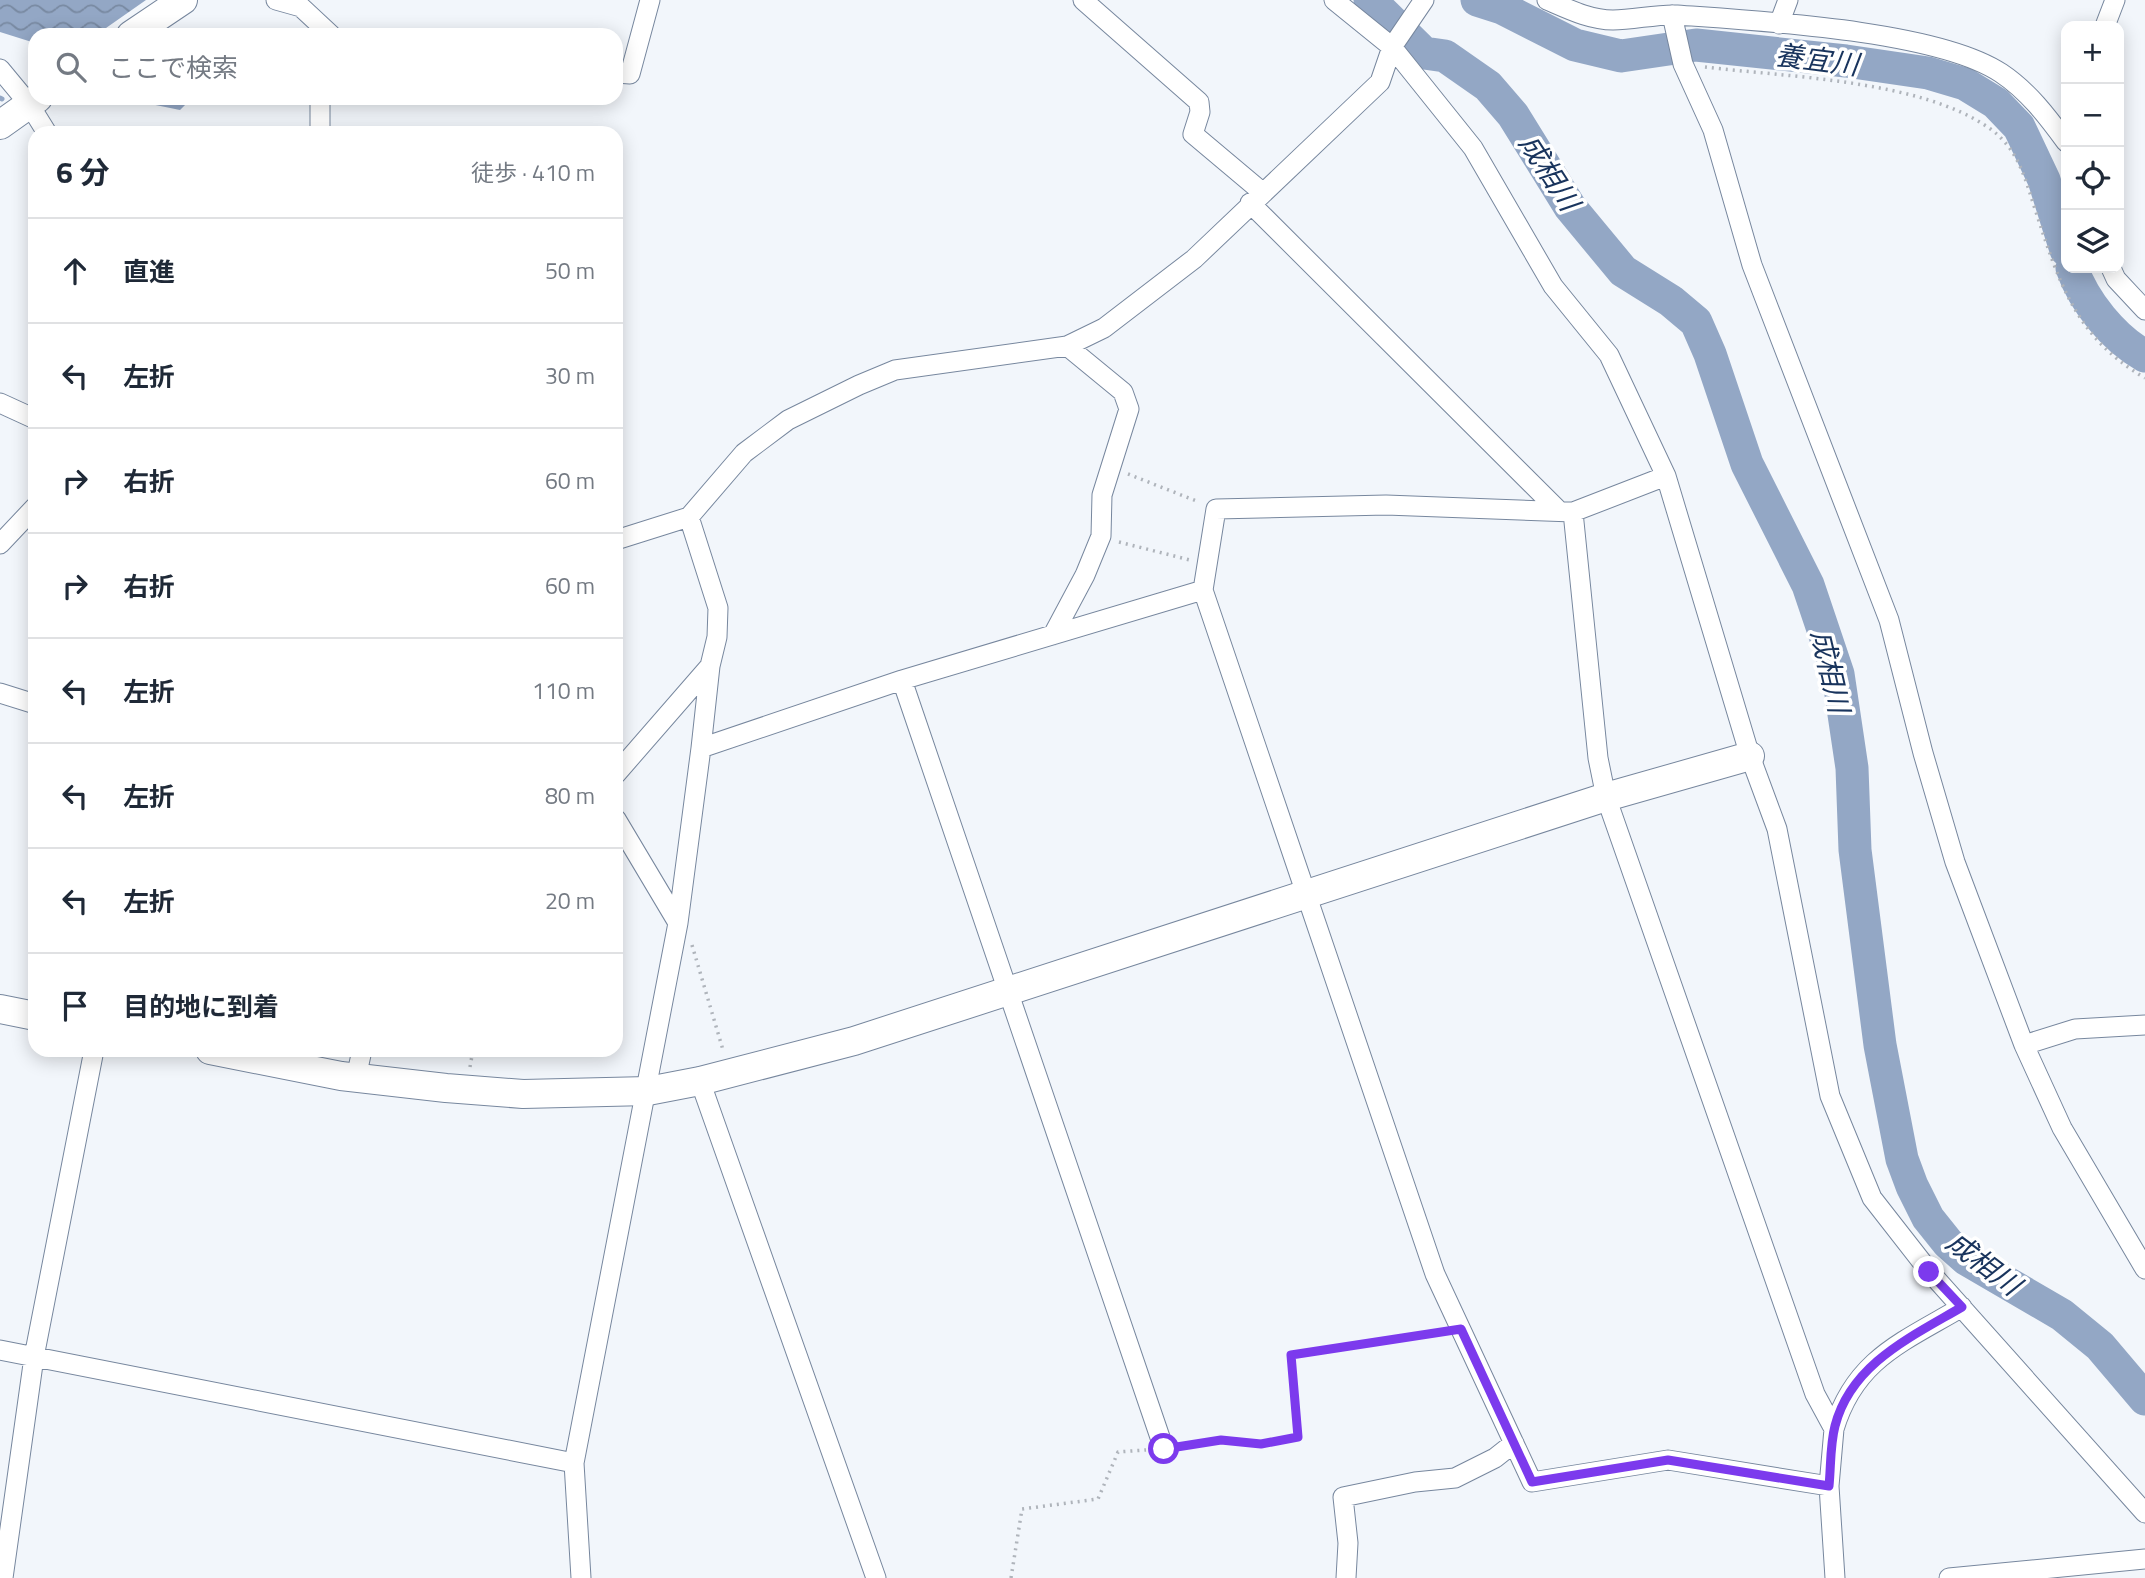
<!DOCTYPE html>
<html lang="ja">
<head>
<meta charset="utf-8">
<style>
  :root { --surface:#fff; --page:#f2f2f3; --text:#1f2937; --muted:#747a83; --line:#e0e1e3 }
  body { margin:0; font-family:"Titillium Web","Noto Sans JP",sans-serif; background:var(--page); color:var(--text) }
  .controls { position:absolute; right:21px; top:21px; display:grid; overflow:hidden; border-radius:14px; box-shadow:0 4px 18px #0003 }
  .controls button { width:63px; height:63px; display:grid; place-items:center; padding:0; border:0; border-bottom:2px solid var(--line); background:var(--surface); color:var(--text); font:35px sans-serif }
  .stop { position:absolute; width:21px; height:21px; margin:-16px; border:5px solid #7c3aed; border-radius:50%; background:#fff }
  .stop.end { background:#7c3aed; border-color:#fff; box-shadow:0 2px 7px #0008 }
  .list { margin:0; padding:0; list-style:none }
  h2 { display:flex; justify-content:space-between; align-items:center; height:91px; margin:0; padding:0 28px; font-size:30px }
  h2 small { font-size:23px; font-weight:400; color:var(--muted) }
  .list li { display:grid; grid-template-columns:46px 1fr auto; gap:21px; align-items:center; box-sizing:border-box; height:105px; padding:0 28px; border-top:2px solid var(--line) }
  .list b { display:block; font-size:26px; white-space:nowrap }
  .list em { font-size:23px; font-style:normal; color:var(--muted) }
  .icon { flex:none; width:38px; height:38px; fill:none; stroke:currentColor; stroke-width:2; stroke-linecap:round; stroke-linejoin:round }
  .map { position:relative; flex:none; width:2145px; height:1578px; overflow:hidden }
  .search { position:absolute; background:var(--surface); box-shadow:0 4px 18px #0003; left:28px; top:28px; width:595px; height:77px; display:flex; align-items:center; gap:18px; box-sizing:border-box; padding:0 24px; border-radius:21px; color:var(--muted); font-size:26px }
  .panel { position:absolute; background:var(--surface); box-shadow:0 4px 18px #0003; left:28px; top:126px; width:595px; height:931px; border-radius:21px }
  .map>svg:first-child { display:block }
  .water { fill:url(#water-waves) }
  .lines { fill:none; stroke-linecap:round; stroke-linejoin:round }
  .stream { stroke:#93a7c5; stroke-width:5 }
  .river { stroke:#93a7c5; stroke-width:33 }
  .street-casing { stroke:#77879e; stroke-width:21 }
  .secondary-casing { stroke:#77879e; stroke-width:30 }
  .path { stroke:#afb4bb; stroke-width:3.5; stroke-dasharray:2 5; stroke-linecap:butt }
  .street { stroke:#fff; stroke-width:19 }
  .secondary { stroke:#fff; stroke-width:28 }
  .route { stroke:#7c3aed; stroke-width:9 }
  .labels { text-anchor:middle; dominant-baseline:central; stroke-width:7; stroke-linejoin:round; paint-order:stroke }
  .water-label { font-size:28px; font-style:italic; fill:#19345d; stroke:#fff }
</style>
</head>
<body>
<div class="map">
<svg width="2145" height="1578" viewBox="0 0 2145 1578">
  <defs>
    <pattern id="water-waves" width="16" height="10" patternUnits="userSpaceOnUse" patternTransform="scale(1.75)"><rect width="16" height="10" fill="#93a7c5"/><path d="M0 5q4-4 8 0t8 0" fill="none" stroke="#7889a1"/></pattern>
  </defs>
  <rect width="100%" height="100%" fill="#f2f6fb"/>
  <path class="water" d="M0,0H146L96,35H35V43L0,32Z
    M121,98H192L180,110Z"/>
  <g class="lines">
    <path class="stream" d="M0,98L2,99"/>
    <path class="river" d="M1370,0L1424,53L1445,56L1488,86L1513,115L1570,207L1623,271L1671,301L1696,322L1710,354L1747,464L1808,585L1838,674L1852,768L1855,850L1880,1045L1902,1159L1912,1186L1928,1218L1948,1243L1966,1259L2062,1315L2100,1346L2145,1399
      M1477,0L1502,8L1575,45L1621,56L1696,45L1846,61L1928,73L1965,84L1996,103L2019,127L2044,180L2066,250
      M2072,268C2084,302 2113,338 2145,356"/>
    <defs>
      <path id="street" d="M276,0L301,7L331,35
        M1083,0L1199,102L1200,112L1193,134L1262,192
        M1334,0L1392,47L1473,148L1553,286L1609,355L1666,476L1750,756L1777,829L1830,1096L1872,1198L1929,1271L2145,1513
        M1547,0C1568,9 1590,20 1613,20C1634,20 1656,14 1677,15C1758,21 1936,30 2001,73C2028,91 2047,116 2066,142
        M1672,15L1683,64L1713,130L1752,265L1889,620L1923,753L1955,862L2024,1045L2062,1128L2145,1269
        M1779,24L1788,0
        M2105,26L2115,0
        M0,69L29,104L47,133
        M616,73L630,74L650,0
        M320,98V133
        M1250,203L1559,511
        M2111,268L2116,279L2145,310
        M0,403L35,419
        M1573,512L1598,758L1606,797L1815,1394L1834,1429L1829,1486L1835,1578
        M616,540L689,517L744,453L788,420L859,385L895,370L1067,346L1104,328L1194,259L1380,82L1392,47L1424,0
        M0,544L35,507
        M1203,590L1216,509L1386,505L1573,512L1666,476
        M1053,635L1085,575L1101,536L1102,495L1129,409L1123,392L1067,346
        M902,680L1164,1449
        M0,693L35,704
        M701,748L710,666
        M616,774L710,666L717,637L718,608L689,517
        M616,819L678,923
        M2024,1045L2075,1029L2145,1025
        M356,1078L362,1050
        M700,1081L876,1578
        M0,1350L574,1463
        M1834,1429C1855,1359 1903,1342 1962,1307
        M3,1578L34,1357L94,1050
        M581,1578L574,1463L678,923L701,748L902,680L1203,590L1435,1274L1532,1482L1668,1460L1829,1486
        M1346,1578L1348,1543L1343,1497L1415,1482L1455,1478L1495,1458L1514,1443
        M1949,1578L2145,1559"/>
      <path id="secondary" d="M131,35L183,0
        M0,125L38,98
        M0,1009L35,1016
        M210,1050L341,1076L446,1088L523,1094L648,1091L700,1081L854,1041L1606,797L1750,756"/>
    </defs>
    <use href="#street" class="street-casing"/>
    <use href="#secondary" class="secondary-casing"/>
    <path class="path" d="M1705,67C1787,77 1921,80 1989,128C2018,148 2025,178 2035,209C2059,282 2075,337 2145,378
      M1128,474L1199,502
      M1119,542L1190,560
      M692,945L723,1050
      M470,1067L473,1050
      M1182,1446L1221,1440L1261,1444L1298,1437L1291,1355L1442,1332
      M1011,1578L1022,1509L1098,1499L1118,1452L1146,1450"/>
    <use href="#street" class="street"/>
    <use href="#secondary" class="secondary"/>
  </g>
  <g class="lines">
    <path class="route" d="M1164,1449L1221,1440L1261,1444L1298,1437L1291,1355L1461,1329L1532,1482L1668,1460L1829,1486C1831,1466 1830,1445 1835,1426C1851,1364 1911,1337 1962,1307L1929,1272"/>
  </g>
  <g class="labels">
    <g class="water-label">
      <text transform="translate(1817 59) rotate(7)">養宜川</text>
      <text transform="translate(1550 172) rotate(57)">成相川</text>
      <text transform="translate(1831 671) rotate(77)">成相川</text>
      <text transform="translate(1984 1263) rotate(37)">成相川</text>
    </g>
  </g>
</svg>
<div class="controls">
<button>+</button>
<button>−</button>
<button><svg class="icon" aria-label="locate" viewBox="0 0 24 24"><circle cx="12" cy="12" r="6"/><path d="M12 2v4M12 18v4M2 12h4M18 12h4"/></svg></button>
<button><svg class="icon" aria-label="layers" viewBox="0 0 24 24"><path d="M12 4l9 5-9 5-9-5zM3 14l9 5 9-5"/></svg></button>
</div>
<div class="stop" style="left:1164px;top:1449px"></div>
<div class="stop end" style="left:1929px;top:1272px"></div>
<div class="search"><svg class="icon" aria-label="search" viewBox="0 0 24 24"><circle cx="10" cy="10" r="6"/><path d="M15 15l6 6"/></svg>ここで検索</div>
<section class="panel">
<h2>6 分<small>徒歩 · 410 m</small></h2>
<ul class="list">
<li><svg class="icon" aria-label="ahead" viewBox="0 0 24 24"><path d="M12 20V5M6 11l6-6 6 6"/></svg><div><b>直進</b></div><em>50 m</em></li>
<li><svg class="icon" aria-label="left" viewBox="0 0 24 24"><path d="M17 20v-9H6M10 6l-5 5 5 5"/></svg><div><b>左折</b></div><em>30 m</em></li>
<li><svg class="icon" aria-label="right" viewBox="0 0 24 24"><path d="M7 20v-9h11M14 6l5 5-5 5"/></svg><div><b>右折</b></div><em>60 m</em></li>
<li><svg class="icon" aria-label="right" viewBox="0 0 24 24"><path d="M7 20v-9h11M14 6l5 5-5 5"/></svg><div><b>右折</b></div><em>60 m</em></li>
<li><svg class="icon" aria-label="left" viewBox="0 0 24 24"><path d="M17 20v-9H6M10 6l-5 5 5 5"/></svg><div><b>左折</b></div><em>110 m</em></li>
<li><svg class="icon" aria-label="left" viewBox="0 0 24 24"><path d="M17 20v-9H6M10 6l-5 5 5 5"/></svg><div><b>左折</b></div><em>80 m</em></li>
<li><svg class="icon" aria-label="left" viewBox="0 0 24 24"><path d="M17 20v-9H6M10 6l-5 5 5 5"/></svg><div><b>左折</b></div><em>20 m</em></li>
<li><svg class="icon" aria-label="arrive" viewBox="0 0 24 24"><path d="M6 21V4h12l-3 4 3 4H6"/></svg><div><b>目的地に到着</b></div></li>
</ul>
</section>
</div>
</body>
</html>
